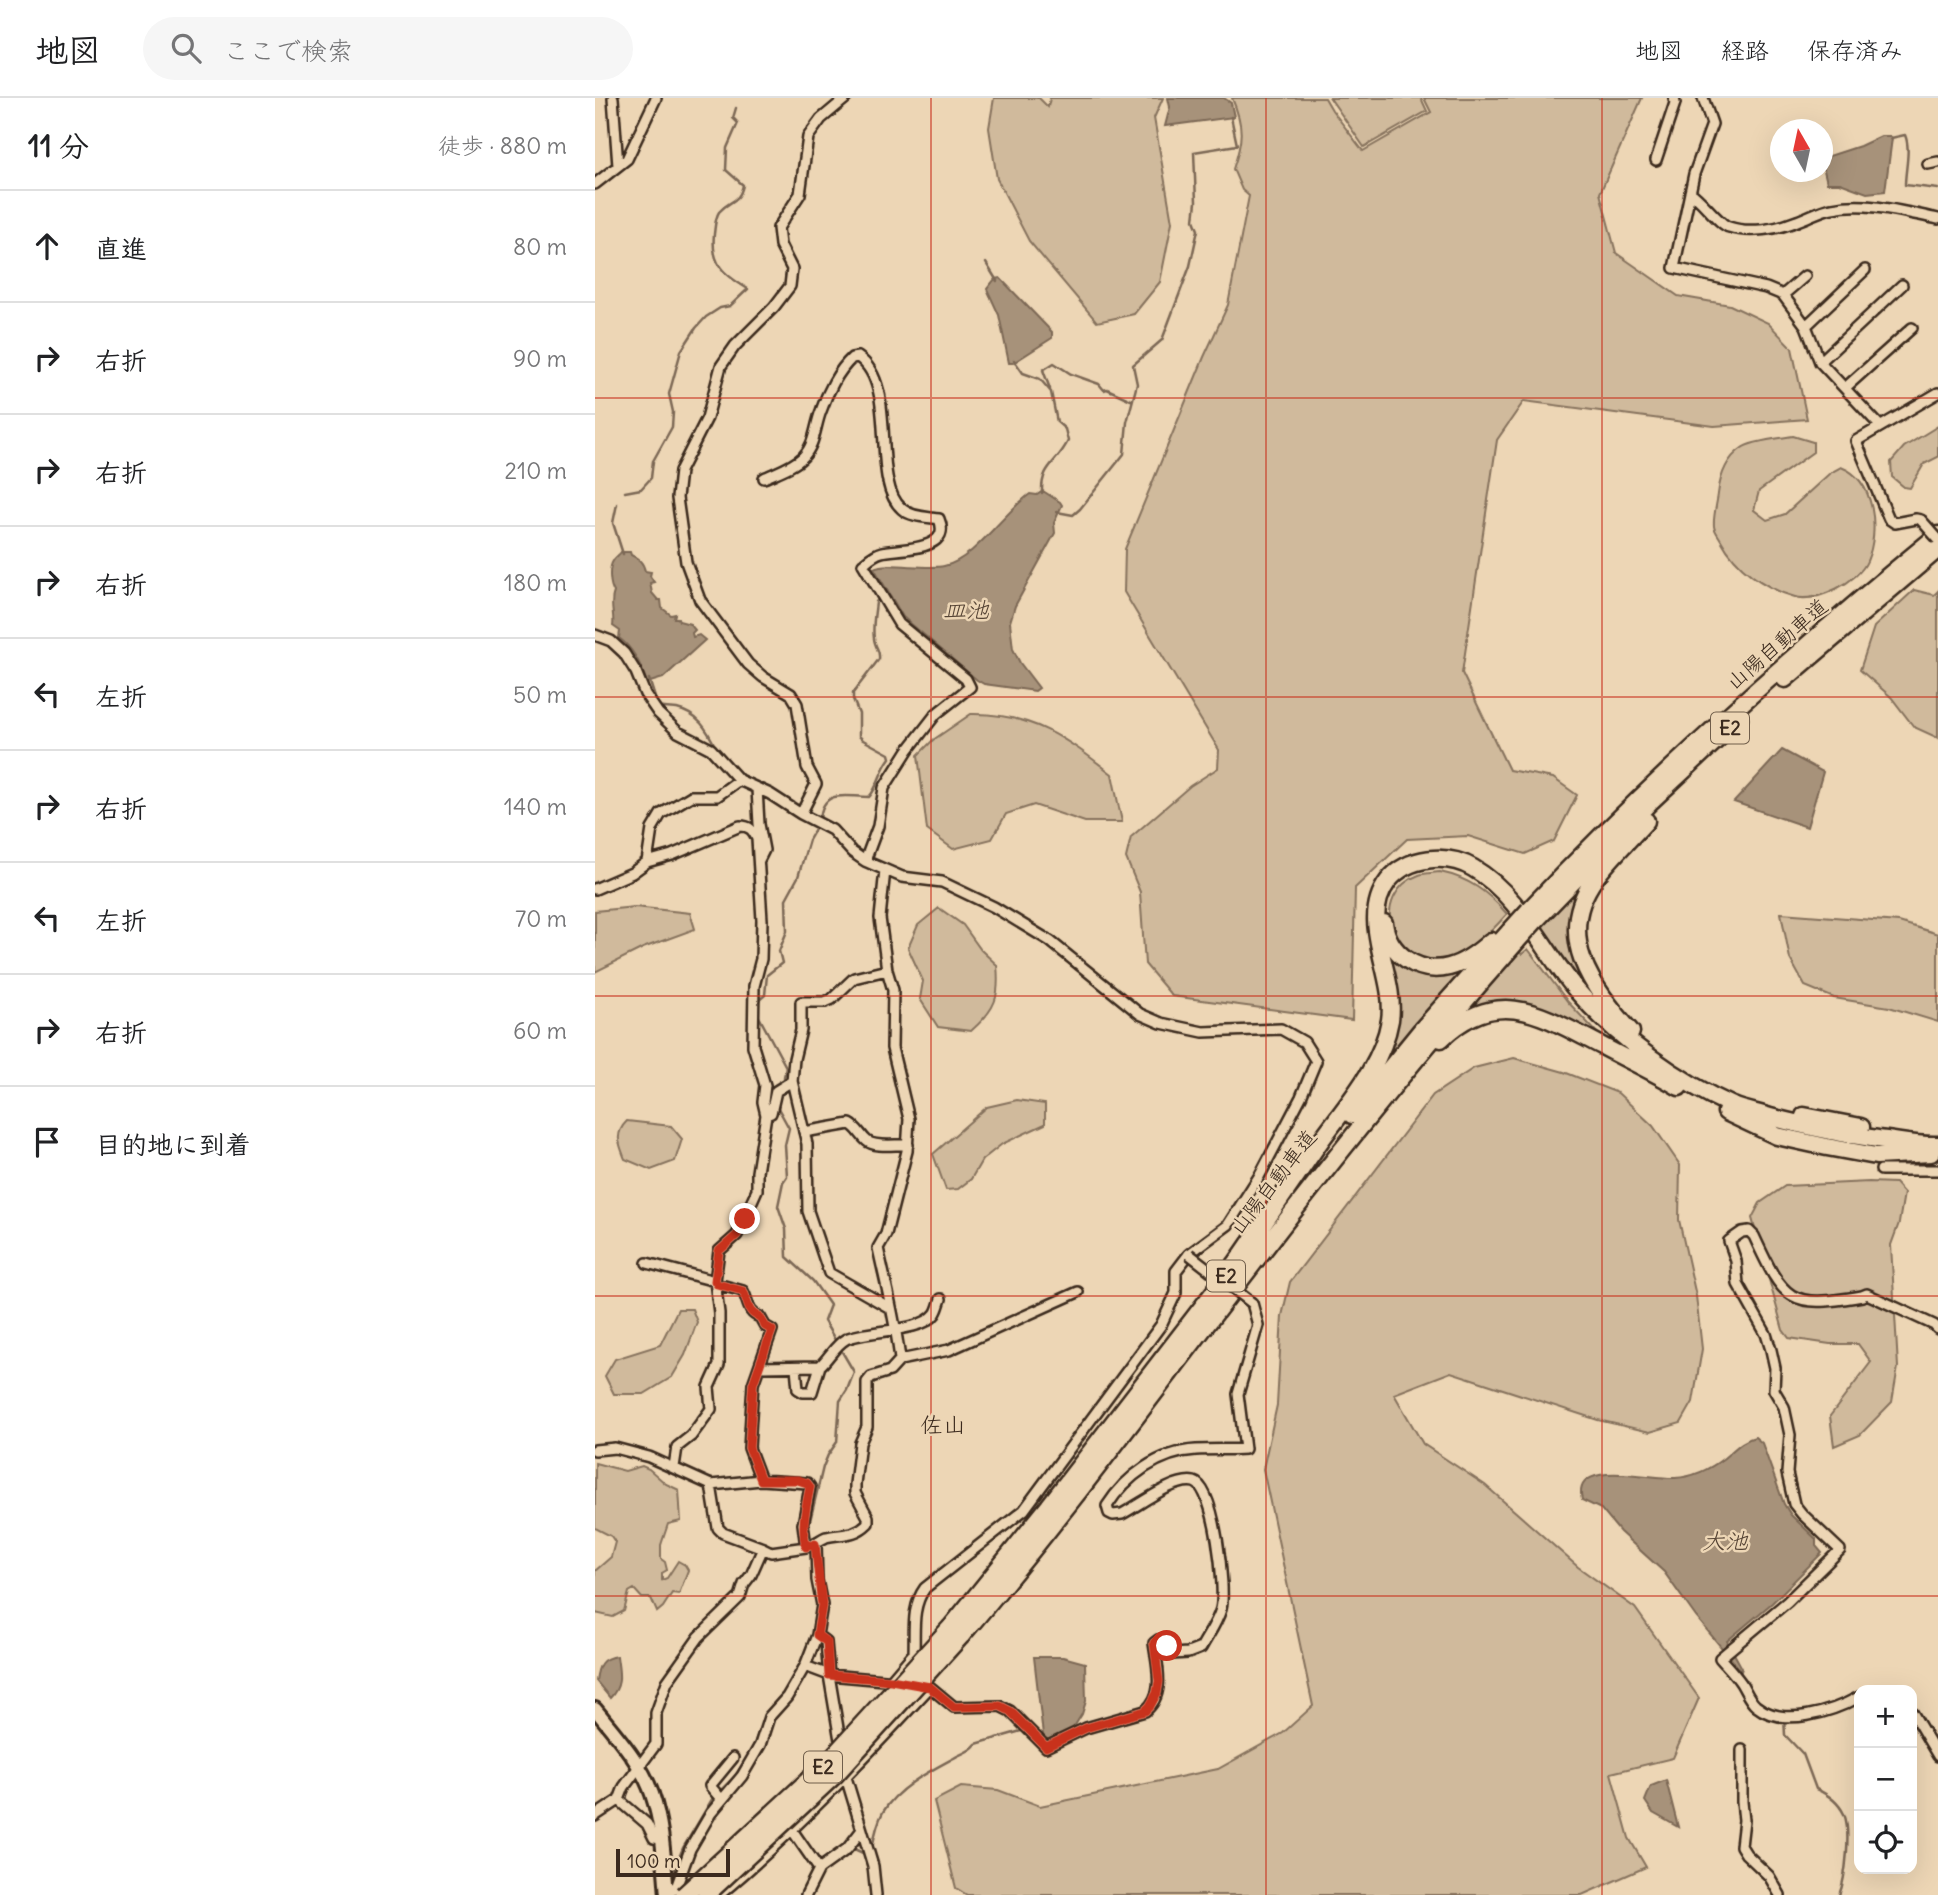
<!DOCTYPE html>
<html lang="ja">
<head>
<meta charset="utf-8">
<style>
  :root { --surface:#fff; --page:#f6f6f6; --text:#202124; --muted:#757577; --line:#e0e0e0 }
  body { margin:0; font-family:Delius,"Klee One",sans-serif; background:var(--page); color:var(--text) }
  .controls { position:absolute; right:21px; bottom:21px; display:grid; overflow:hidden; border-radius:14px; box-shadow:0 7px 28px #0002 }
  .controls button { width:63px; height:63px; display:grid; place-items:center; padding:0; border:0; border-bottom:2px solid var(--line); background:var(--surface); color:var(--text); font:35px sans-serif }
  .compass { position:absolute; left:1175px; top:21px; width:63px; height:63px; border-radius:50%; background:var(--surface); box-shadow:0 7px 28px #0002; rotate:351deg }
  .scale { position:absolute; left:21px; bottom:18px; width:114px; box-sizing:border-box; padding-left:7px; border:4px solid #3b2a1e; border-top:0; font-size:19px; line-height:24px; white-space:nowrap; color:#3b2a1e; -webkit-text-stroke:5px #edd6b5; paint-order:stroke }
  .stop { position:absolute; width:21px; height:21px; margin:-16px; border:5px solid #c8321e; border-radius:50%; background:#fff }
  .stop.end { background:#c8321e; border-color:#fff; box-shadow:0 2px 7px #0008 }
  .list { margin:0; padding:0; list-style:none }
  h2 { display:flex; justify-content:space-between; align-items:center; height:91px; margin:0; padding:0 28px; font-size:30px }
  h2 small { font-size:23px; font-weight:400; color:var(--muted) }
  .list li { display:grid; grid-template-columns:46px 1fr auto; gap:21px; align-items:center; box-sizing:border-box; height:112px; padding:0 28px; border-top:2px solid var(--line) }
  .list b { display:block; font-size:26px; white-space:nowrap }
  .list em { font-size:23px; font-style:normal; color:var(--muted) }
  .icon { flex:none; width:38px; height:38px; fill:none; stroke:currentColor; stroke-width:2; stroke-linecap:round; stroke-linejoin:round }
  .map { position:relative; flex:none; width:1343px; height:1797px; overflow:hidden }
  header { display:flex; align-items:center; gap:42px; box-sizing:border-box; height:98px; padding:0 35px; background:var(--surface); border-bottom:2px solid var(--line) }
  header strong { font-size:33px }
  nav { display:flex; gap:38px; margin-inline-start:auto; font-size:24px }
  .search { width:490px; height:63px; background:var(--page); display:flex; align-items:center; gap:18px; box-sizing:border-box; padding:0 24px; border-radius:38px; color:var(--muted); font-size:26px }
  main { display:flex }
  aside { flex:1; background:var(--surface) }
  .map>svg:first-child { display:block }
  .green { fill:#d0ba9c; stroke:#86725d; stroke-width:2 }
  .water { fill:#a7927a; stroke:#7c6855; stroke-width:2 }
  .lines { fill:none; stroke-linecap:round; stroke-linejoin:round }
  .stream { stroke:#7c6855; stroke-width:2.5 }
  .minor-casing { stroke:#3b2a1e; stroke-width:14 }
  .secondary-casing { stroke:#3b2a1e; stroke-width:18 }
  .motorway-casing { stroke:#3b2a1e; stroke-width:21 }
  .minor { stroke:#edd6b5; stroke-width:9 }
  .secondary { stroke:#edd6b5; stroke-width:12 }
  .motorway { stroke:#edd6b5; stroke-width:16 }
  .minor-bridge-casing { stroke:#3b2a1e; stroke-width:14; stroke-linecap:butt }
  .motorway-bridge-casing { stroke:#3b2a1e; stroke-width:21; stroke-linecap:butt }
  .minor-bridge { stroke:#edd6b5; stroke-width:9 }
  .motorway-bridge { stroke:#edd6b5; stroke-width:16 }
  .route { stroke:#c8321e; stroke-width:9 }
  .grid { fill:none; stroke:#c8321e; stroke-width:2; stroke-opacity:0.55 }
  .labels { text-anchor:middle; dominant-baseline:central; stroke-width:5; stroke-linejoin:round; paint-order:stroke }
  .shield { fill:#edd6b5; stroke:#705e4b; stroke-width:2 }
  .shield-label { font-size:19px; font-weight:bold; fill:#3b2a1e }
  .street-label { font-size:21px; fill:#3b2a1e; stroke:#edd6b5 }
  .water-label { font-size:23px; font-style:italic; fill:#564435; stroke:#edd6b5 }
  .neighbourhood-label { font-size:23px; fill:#3b2a1e; stroke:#edd6b5 }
</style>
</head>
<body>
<header>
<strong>地図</strong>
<div class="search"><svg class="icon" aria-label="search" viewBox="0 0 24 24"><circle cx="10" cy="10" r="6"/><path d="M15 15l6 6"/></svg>ここで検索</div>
<nav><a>地図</a><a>経路</a><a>保存済み</a></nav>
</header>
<main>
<aside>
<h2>11 分<small>徒歩 · 880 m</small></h2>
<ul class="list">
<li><svg class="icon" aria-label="ahead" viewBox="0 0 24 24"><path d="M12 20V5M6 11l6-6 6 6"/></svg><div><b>直進</b></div><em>80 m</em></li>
<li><svg class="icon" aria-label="right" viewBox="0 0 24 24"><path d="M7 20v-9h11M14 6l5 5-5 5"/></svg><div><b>右折</b></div><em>90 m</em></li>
<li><svg class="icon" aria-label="right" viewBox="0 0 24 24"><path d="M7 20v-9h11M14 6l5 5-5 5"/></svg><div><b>右折</b></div><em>210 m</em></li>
<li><svg class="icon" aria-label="right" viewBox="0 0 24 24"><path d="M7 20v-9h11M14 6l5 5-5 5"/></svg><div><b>右折</b></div><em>180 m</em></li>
<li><svg class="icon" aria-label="left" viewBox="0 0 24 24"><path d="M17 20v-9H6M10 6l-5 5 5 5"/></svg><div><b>左折</b></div><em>50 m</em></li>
<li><svg class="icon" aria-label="right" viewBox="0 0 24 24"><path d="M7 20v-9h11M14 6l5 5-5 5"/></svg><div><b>右折</b></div><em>140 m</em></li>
<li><svg class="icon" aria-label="left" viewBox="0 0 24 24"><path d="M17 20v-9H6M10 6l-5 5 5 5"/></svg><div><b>左折</b></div><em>70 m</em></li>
<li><svg class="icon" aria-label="right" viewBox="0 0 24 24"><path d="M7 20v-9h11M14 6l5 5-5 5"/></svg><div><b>右折</b></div><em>60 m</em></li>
<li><svg class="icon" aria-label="arrive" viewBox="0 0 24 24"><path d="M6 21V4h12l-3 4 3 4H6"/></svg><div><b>目的地に到着</b></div></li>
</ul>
</aside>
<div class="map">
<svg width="1343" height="1797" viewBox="0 0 1343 1797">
  <rect width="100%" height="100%" fill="#edd6b5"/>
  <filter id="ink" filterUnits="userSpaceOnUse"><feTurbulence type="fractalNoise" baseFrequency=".0143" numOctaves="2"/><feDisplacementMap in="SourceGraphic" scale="14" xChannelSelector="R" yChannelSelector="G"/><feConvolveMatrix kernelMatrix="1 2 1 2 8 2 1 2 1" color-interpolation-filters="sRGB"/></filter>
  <g filter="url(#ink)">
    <path class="green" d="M399,0H444L453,9L455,0H568L559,20L577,124L565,184L539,216L502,224L434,143L402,81L394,30Z
      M637,0H730L737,12L768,53L836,14L829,0H1047L1005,95L1021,155L1083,198L1135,207L1173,225L1197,250L1212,321L1119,328L929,303L902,342L867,575L914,672L958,680L982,697L959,743L930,756L873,738L812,741L760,790L757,922L577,898L550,866L545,794L531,760L536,739L595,688L623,670L624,652L529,494L530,451L609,259L633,207L654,98L647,92L638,71C648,42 649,28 637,0Z
      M735,0H826L832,13L769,49Z
      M1343,328V359L1329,366L1315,390L1309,389L1297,379L1296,364L1309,349Z
      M1198,338L1218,344V354L1164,393L1159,412L1172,422L1190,416L1235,375L1246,369C1280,382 1285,433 1272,463C1264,483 1222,505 1200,499C1169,490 1141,470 1126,442C1124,438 1119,432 1119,428C1118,418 1122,405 1123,396C1125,378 1131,361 1147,350C1155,343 1187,340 1198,338Z
      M1319,492L1339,497L1343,493V640L1319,629L1296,599L1265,572L1279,529Z
      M376,616C437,615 471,640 517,676L527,724H490L439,707L411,716L397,741L358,751L332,732L323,657L338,642Z
      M845,774C874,780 893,794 912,816C895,835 873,859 846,863C793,872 774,795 824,777C830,775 838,775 845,774Z
      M990,780L994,784L978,826L1015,915L991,895L947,835L946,828Z
      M40,809L95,815L100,831L48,850L0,874V813Z
      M344,810L368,827L386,852L402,867C405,899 401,911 376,933L343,929L325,901L328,883L313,850L323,827Z
      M1186,815L1304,824L1343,836V924L1294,909L1239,900L1210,888L1195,861Z
      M788,848L801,859L873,869L788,966L785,963L793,946Z
      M933,851L973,904L1007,940L952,915L863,921L921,853L927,856Z
      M919,960L969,974L1023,995L1058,1028L1085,1067L1084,1122L1101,1198L1107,1251L1098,1304L1086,1325L1055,1334L1003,1322L856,1274L799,1296L828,1346L890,1387L983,1469L1040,1510L1104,1600L1078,1660L1016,1675L1034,1740L1051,1769L987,1797H372L361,1790L339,1703L366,1689L403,1692L445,1708L623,1671L688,1635L718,1608L668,1371L682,1307L687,1218L695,1184L838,997L879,970Z
      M422,1002L450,1006V1026L407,1046L387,1062L376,1081L363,1091L351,1092L338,1056L392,1009Z
      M32,1023L76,1028L87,1041L80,1063L56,1072L30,1061C24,1046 19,1036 32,1023Z
      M1274,1084L1300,1085L1309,1095L1304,1125L1296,1147L1303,1269L1297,1304L1265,1337L1239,1348L1235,1318L1276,1264L1263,1246H1235L1194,1240L1188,1232L1157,1120L1165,1105L1190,1088Z
      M83,1211H97L102,1224L90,1257L77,1279L49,1296H19L10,1278L20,1261L65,1247Z
      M0,1365L30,1373L47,1368L54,1371L71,1386L84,1392L86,1423L73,1426L66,1447V1461L70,1464L72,1472L67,1475V1482L72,1480L83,1463L90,1467L93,1472L84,1496L77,1495L68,1509L62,1514L56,1500H47L39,1491L34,1494L29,1513L18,1519L0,1515V1473L16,1459L20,1444L16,1438L0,1430Z"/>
    <path class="water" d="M573,0H629L636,5L639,19L570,28L575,9Z
      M1286,38H1295L1297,40L1290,93L1272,95L1245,85H1232L1228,68L1234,58L1265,48Z
      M405,180L457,234V240L418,265H414L404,217L392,191L400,181Z
      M448,393L465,404L467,407L459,425L460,435L420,508L415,524L418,551L425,565L444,590L440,593L389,586L382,582L308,519L279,470C292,463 329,472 349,468C379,462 409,414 435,396L442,397Z
      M26,454H35L36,457C44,461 48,464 50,473L56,474L55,478L59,484L55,485L57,495L63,502H66L67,510L76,517L80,516L79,520H83L84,523L95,526L100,532L97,535L98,539L104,537L110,542L68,580L52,585C47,569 38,550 24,540L25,533L18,528C20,517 14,506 19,494C15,488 13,471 18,463C20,459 24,457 26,454Z
      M1187,652L1228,674L1212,729L1139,704Z
      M1160,1339L1167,1345L1189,1406L1196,1417L1221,1441V1448L1227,1455L1177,1505L1132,1543L1147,1570L1146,1573L1101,1519L1069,1474L1025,1434L1006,1411L987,1402C976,1359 1058,1382 1080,1380C1098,1379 1115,1371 1129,1360C1139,1352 1147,1342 1160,1339Z
      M22,1558C24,1575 28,1587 15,1600L1,1583C3,1567 6,1560 22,1558Z
      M439,1559H468L490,1565L491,1603L487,1616L477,1632L450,1643L445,1637H448Z
      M1071,1682L1083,1729L1058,1715L1050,1703L1056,1688Z"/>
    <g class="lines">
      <path class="stream" d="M1296,40L1310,37C1316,51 1310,72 1310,87L1343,91
        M391,165L402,183
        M419,262L428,275L445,281L456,294L462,324L470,331L473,343C462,366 446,367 447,395
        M455,291L448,272L459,265L476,276L504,286L509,292L512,291L536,302
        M30,394L46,391L56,380L58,363L77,329L78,314L74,296L86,253L101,230L111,219L125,210L135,208L153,191C128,176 116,166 119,136C120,129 120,120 124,114C134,102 144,106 148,87L131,72L132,50L143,25L138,20L141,10
        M22,406L18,425L28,456
        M462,414L478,417L485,411L529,356L532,324L542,286L538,267L567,242L595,168L603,132L599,122L601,104L599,54L642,47L636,19
        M54,581L61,603L65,609C71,611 77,610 82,611C103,616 112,631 121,650
        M225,721C228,690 250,699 274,699C283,690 285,672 295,660L294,656L268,642L264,638V616L258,601V595L284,561C285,553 282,552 280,545C276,533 280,516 281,504L285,500
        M162,904L170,897L172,877L187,865L184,853L192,833L191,801L203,779L214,742L222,728
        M161,913L191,969L189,979
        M182,1004L183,1010L194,1030L190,1047L192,1078L188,1084L183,1108L191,1131L192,1159L218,1183L235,1207L229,1223L259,1274L252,1292L245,1303L242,1344L233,1357L228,1369L213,1431
        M216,1454L217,1481L222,1506
        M1276,1592L1287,1590L1303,1592
        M1317,1608L1341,1646
        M1189,1620L1190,1637L1208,1656L1221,1691C1232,1696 1243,1703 1249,1716C1256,1732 1251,1780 1244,1797
        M124,1694L140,1678L157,1652L170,1616L189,1594L204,1569
        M257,1750L270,1756
        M277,1751C279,1740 283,1723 288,1714C303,1689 335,1673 359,1660C368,1654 374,1655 381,1646L426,1633
        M77,1776L88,1750L119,1698"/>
      <defs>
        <path id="minor" d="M18,0L23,68
          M1108,0L1117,26L1099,76L1079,170L1171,190L1188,197L1211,228L1225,264L1285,328
          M1061,62L1080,5L1079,0
          M1333,66L1343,64
          M0,86L32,61L61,0
          M1095,94C1107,102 1125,127 1134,129C1154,136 1183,131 1202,123C1214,119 1225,112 1237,110C1273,103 1308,114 1343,121
          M1188,197L1210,178
          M1211,228L1270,172
          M1225,264L1307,187
          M1250,290L1317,230
          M169,380C182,374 198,369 208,359C220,347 220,328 226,313C232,295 243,273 257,260L263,259C305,288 274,382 307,411C316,419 332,419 344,421C358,454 303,450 287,454C279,456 274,461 268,466L304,526L371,581L375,589L341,616L313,652L289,690L283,728L270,763
          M1326,422L1321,421L1300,425L1294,421L1261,343L1343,295
          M0,537L16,543L29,555L41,574L50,596L63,615L83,634L116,651L144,682L175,696L206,716L237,732L257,754L270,763L307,779L347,784L399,809L455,843L545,916L566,925L608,934L686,931L709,944L721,963L706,999L665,1077L633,1127L594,1156L581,1173V1195L566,1227L429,1412L330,1490C316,1509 320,1533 319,1555L296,1582
          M162,691L164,726L169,752L164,762
          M206,716L221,686L212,669L202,606L196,596L168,579L153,566L105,502L91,464L82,400L85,373L112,320L126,268L140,248L179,209L195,188L197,171L185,147L183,130L205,96L213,39L226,21L251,0
          M52,764L77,757L145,728C155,728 158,732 162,741L167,822L166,861L159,888L158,948L170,987L168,1004L171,1017L162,1074V1092L142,1137L124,1153L120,1183L124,1215V1267L114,1289L116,1311L96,1338L82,1349L79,1369
          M290,772L285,820L292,872L298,892L297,950L314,1021L312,1053L291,1136L283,1150C291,1187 301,1224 305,1262
          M0,791L37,775L52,764L57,731L66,716L96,698H122L144,682
          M197,983L199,961L206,932V904H230L237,901L259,880L292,872
          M171,1017L176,1015L181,993L197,983L212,1046L213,1113L234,1175L295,1210
          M209,1034L255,1026C263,1030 265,1037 272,1043C280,1050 302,1046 313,1047
          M1286,1072H1343
          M52,1165L120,1183
          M122,1186L148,1193C154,1204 152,1215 165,1219L170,1228L177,1232L158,1286L154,1350L166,1382
          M165,1269L225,1268C234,1260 240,1247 251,1241C273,1231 326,1235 340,1216C343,1212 344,1206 346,1201
          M201,1269L203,1291L208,1294H217L225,1268
          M0,1352L20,1350L54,1359L116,1387L166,1382L212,1385L215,1389L208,1426L211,1449C219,1447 224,1442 231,1439C247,1435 259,1439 273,1425V1419L260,1395V1386L265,1345L272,1329V1284L276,1279L295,1273L305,1262L354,1252L483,1194
          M116,1387L123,1430L128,1435L168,1450
          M222,1537L231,1544L234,1577L246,1648
          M210,1568L234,1577L301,1583
          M322,1587L335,1589L359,1609L405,1608L415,1613L451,1649L491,1630L550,1613C571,1596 562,1568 559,1545L563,1542L569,1543L577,1556L593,1555L606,1550C613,1537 622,1525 626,1511C631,1492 620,1389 599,1384C579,1380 546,1406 527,1416L518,1417L514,1415L512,1408C531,1378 564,1354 601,1352C617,1351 633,1352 650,1351L643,1296L663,1227L657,1205
          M1264,1599C1237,1614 1188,1630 1161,1608C1154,1602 1151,1593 1146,1585C1140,1576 1132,1568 1125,1560L1192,1504L1245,1452L1207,1416L1199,1406L1192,1375L1195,1337L1189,1309L1179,1292L1180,1270L1176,1252L1171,1236L1143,1186L1141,1163L1134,1143L1147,1134L1154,1133L1159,1138C1189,1203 1194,1211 1267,1198L1272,1196L1339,1227L1343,1231
          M1317,1614L1343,1658
          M1147,1652V1704L1149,1722L1146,1748L1151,1756L1174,1778L1185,1797
          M250,1676L278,1768L281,1797
          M24,1702L52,1726L59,1740L67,1741
          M127,1702L115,1688L138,1660
          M0,1718L24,1702L29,1689L61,1646V1615L72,1584L104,1539L145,1499L149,1486L156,1477L168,1450L176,1454L211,1449
          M197,1732L224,1771
          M73,1797L82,1787L95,1751L116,1715L147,1678L165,1647L174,1619L192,1599L210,1568L222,1537L227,1507L222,1482L221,1446
          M124,1797C200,1734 267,1662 335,1589
          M211,1797L224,1771L252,1751L266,1733"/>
        <path id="secondary" d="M0,1611C21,1637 46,1664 57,1696C68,1728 69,1763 72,1797"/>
        <path id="motorway" d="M1190,581L1343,451
          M934,812C1062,677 1200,554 1343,437
          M940,823L1055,704L1144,621
          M789,825C793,855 823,877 854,869C869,865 885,853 896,843
          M1036,934C997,889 958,838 1000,780C1015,760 1034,742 1051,723
          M846,941C903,886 949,918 1007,948C1033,962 1059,974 1084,989
          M1131,1014L1182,1038L1232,1049L1281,1058L1336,1055
          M757,1017L828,930L915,833
          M1209,1018L1266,1029
          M640,1167C668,1126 696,1085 724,1045C751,1007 787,969 795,922C802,876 762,824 793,783C813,758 852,755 878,770C926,798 949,855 984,895C1023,940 1084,984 1138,1008C1150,1013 1163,1015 1175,1019C1211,1028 1246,1036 1283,1041C1303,1043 1323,1048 1343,1047
          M356,1529L454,1408L646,1159
          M366,1538C468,1419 561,1291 657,1167C742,1056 830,947 922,843"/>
      </defs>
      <use href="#minor" class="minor-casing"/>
      <use href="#secondary" class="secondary-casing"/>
      <use href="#motorway" class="motorway-casing"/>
      <use href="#minor" class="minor"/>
      <use href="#secondary" class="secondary"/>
      <use href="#motorway" class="motorway"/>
      <defs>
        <path id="minor-bridge" d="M1326,422L1343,441
          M594,1156L657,1205"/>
        <path id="motorway-bridge" d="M915,833L934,812
          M922,843L940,823
          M89,1797L231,1666L356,1529
          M111,1797L241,1676L366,1538"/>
      </defs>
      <use href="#minor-bridge" class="minor-bridge-casing"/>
      <use href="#motorway-bridge" class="motorway-bridge-casing"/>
      <use href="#minor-bridge" class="minor-bridge"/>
      <use href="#motorway-bridge" class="motorway-bridge"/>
    </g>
  </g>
  <g class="lines" filter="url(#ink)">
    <path class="route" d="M150,1121L142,1137L124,1153L120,1183L122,1186L148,1193C154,1204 151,1215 165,1219L170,1228L177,1232L158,1286L154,1350L166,1382H203L212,1385L215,1389C211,1410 206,1428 211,1449L220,1446L227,1507L222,1537L232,1544L234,1577L296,1582L335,1589L359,1609L405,1608L415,1613L451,1649L491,1630L550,1613L555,1608L562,1595L564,1583L559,1545L566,1542L572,1548"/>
  </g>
  <path class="grid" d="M336,0V1797M671,0V1797M1007,0V1797M0,300H1343M0,599H1343M0,898H1343M0,1198H1343M0,1498H1343"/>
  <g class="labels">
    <g class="shield">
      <rect x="1116" y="614.5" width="38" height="31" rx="5"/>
      <rect x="612" y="1162.5" width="38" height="31" rx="5"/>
      <rect x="209" y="1653.5" width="38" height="31" rx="5"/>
    </g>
    <g class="shield-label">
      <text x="1135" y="630">E2</text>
      <text x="631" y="1178">E2</text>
      <text x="228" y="1669">E2</text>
    </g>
    <g class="street-label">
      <text transform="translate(1182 546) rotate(-41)">山陽自動車道</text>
      <text transform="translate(678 1084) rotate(-52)">山陽自動車道</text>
    </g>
    <g class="water-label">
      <text x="371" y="511">皿池</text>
      <text x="1130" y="1442">大池</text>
    </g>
    <g class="neighbourhood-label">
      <text x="348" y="1326">佐山</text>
    </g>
  </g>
</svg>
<div class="controls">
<button>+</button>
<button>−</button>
<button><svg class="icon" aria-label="locate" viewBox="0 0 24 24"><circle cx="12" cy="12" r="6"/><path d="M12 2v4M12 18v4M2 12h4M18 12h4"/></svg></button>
</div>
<svg class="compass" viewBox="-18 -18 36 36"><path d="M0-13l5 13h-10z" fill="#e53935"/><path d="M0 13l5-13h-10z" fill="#757577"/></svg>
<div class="scale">100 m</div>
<div class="stop" style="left:572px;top:1548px"></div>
<div class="stop end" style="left:150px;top:1121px"></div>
</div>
</main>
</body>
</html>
